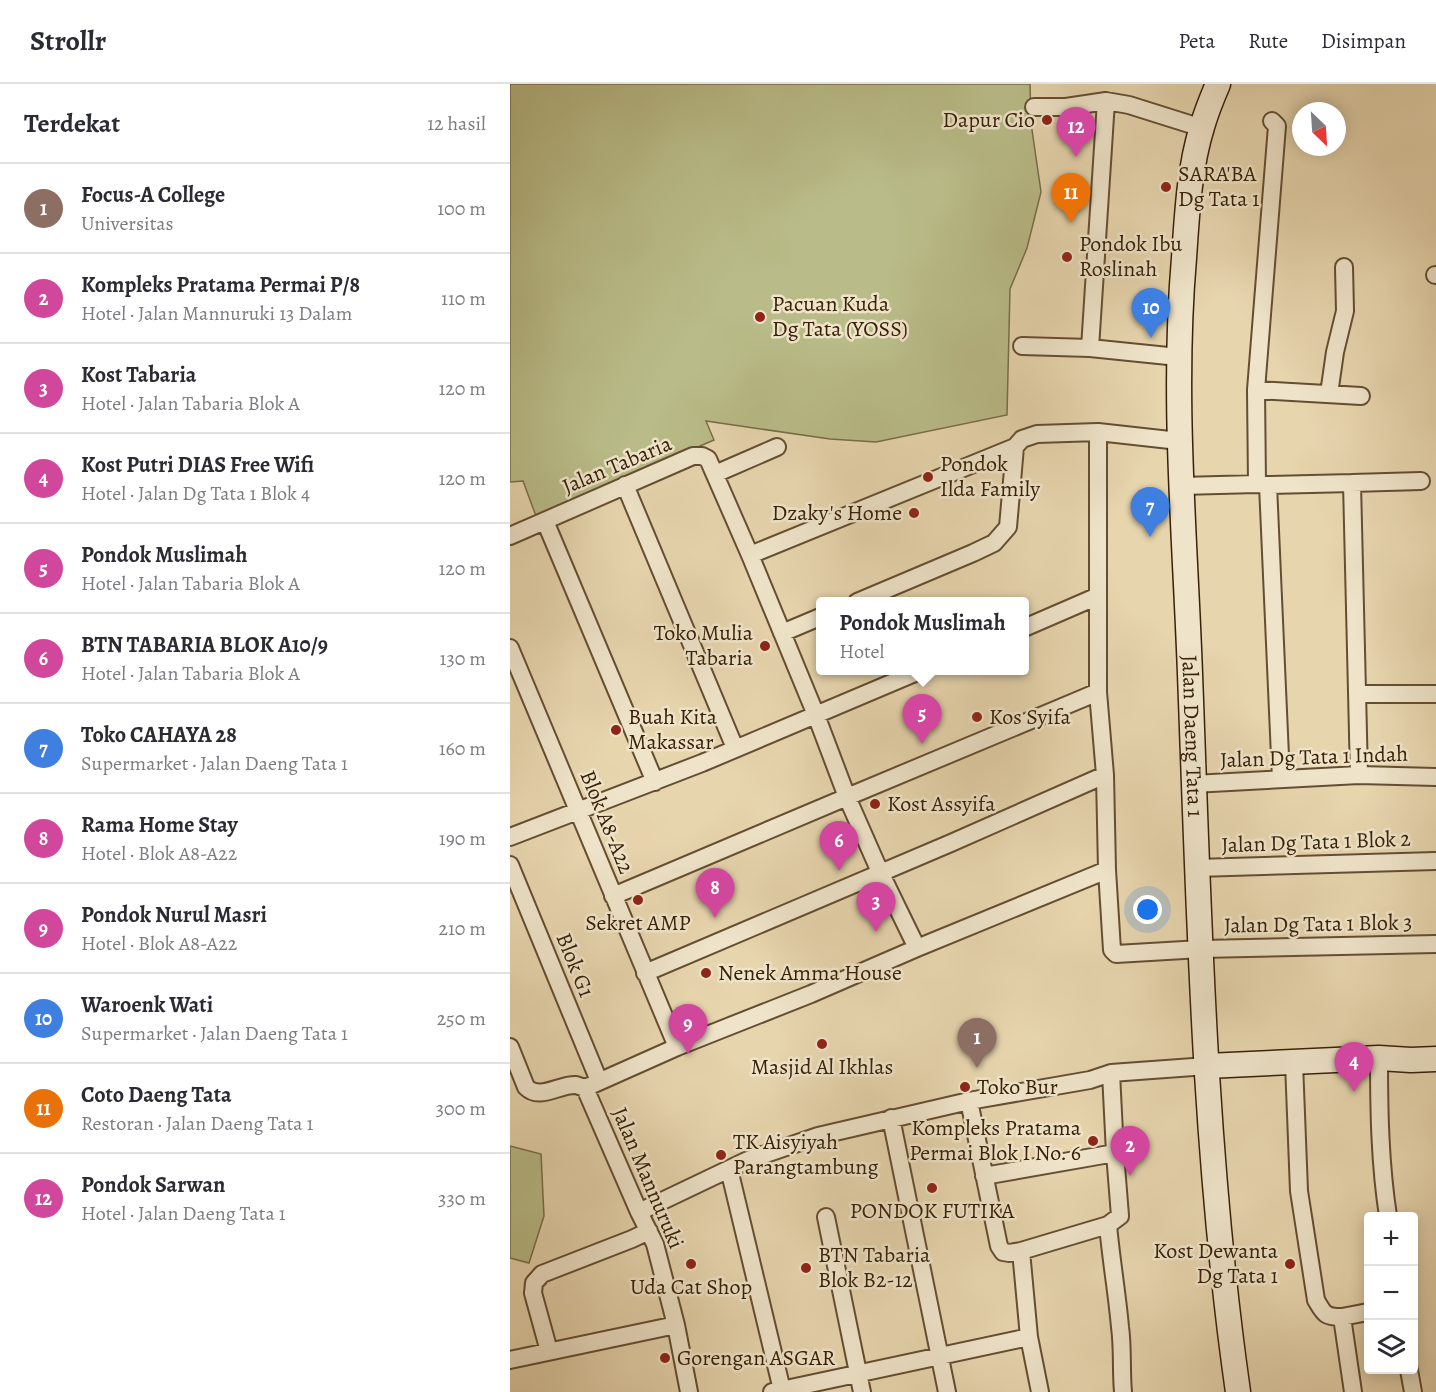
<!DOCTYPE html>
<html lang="id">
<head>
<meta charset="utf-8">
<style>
  :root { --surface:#fff; --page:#f7f7f7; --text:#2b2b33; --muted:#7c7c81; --line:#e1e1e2; --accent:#db2777 }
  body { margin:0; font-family:Alegreya,serif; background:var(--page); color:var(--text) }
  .controls { position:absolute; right:18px; bottom:18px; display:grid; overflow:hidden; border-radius:6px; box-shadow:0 3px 15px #0003 }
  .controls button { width:54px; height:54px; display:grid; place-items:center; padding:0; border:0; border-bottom:2px solid var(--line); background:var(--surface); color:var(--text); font:30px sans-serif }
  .compass { position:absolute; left:782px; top:18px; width:54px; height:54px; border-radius:50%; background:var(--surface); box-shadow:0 3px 15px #0003; rotate:155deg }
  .you { position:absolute; left:638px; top:826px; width:21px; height:21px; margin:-15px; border:4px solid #fff; border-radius:50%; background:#1a73e8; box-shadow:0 0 0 9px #1a73e833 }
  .badge { display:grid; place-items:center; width:39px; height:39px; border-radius:50%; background:var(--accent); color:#fff; font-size:20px; font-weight:700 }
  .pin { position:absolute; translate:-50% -50px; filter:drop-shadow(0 2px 3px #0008) }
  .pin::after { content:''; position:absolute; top:32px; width:21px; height:18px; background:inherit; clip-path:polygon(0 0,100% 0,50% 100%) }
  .popup { position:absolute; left:306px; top:513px; width:213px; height:78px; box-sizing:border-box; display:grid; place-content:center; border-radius:6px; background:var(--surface); filter:drop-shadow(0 2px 4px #0005); font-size:20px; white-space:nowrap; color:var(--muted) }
  .popup b { font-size:22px; color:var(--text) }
  .popup::after { content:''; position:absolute; left:50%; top:100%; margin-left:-12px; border:12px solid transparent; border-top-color:var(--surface) }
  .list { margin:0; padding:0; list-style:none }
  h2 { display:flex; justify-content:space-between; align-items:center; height:78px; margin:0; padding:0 24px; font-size:26px }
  h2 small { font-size:20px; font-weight:400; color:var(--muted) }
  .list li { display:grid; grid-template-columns:39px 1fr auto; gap:18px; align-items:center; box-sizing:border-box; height:90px; padding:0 24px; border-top:2px solid var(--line) }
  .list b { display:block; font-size:22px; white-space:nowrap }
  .list p { margin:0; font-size:20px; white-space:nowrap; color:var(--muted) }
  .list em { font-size:20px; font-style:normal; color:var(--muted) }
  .icon { flex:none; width:33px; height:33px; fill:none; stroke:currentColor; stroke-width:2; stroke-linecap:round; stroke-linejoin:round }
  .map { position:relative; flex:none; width:926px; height:1308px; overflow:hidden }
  header { display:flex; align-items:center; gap:36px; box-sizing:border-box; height:84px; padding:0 30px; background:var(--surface); border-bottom:2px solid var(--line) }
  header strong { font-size:28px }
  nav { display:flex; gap:33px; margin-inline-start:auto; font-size:21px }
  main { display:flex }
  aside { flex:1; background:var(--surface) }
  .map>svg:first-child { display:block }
  .green { fill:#b9bc88; stroke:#786e48; stroke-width:1.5 }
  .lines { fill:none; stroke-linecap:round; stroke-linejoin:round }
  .street-casing { stroke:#644e31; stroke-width:20 }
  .secondary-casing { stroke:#382107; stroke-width:27 }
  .street { stroke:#efe4ca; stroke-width:16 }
  .secondary { stroke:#efe4ca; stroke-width:24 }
  .poi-dot { fill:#8f2418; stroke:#efe4ca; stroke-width:2 }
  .labels { text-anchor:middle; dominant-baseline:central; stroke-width:5; stroke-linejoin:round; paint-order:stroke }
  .poi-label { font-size:22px; fill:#382107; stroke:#efe4ca; text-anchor:start }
  .street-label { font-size:22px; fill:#382107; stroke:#efe4ca }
</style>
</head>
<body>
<header>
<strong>Strollr</strong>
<nav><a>Peta</a><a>Rute</a><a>Disimpan</a></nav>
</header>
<main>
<aside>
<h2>Terdekat<small>12 hasil</small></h2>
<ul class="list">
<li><span class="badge" style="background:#8d6e63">1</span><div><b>Focus-A College</b><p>Universitas</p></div><em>100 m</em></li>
<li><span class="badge" style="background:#d1479c">2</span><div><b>Kompleks Pratama Permai P/8</b><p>Hotel · Jalan Mannuruki 13 Dalam</p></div><em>110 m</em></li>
<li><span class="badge" style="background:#d1479c">3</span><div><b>Kost Tabaria</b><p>Hotel · Jalan Tabaria Blok A</p></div><em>120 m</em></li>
<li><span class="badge" style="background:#d1479c">4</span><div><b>Kost Putri DIAS Free Wifi</b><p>Hotel · Jalan Dg Tata 1 Blok 4</p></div><em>120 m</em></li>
<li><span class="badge" style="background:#d1479c">5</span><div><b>Pondok Muslimah</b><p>Hotel · Jalan Tabaria Blok A</p></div><em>120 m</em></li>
<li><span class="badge" style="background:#d1479c">6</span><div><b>BTN TABARIA BLOK A10/9</b><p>Hotel · Jalan Tabaria Blok A</p></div><em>130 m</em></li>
<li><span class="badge" style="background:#3f7fe0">7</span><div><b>Toko CAHAYA 28</b><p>Supermarket · Jalan Daeng Tata 1</p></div><em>160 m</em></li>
<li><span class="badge" style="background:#d1479c">8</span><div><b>Rama Home Stay</b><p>Hotel · Blok A8-A22</p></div><em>190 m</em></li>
<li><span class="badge" style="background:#d1479c">9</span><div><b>Pondok Nurul Masri</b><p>Hotel · Blok A8-A22</p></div><em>210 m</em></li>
<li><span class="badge" style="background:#3f7fe0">10</span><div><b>Waroenk Wati</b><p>Supermarket · Jalan Daeng Tata 1</p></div><em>250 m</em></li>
<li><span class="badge" style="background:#e8710a">11</span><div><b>Coto Daeng Tata</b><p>Restoran · Jalan Daeng Tata 1</p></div><em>300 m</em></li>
<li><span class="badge" style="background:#d1479c">12</span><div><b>Pondok Sarwan</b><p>Hotel · Jalan Daeng Tata 1</p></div><em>330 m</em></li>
</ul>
</aside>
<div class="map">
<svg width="926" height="1308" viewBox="0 0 926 1308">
  <rect width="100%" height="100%" fill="#e7d5ae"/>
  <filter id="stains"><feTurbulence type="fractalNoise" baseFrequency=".00333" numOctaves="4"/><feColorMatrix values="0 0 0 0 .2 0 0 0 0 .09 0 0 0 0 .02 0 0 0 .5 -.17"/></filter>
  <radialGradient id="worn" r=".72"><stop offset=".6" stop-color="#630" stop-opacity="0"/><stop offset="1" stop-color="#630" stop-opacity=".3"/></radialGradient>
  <path class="green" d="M0,0H520L521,39L531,108L517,164L500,205L497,331L366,358L320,355L196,337L204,356L26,432L13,397L0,398Z
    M0,1062L31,1070L34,1132L19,1179L0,1174Z"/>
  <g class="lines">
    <defs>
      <path id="street" d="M596,17L619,21L692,44
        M524,23H556L596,17L580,264
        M762,37L767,42L746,306L747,400L758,401L771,695
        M925,191H926
        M512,262L580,264L668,273
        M746,306L851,312
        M819,310L825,268L835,227L834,183
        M588,348V608L595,691L597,786L602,866L606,870L691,865L926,860
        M205,390L267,363
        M842,399L849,691
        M115,401L225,664
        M758,401L842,399L911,397
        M671,402L747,400
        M35,437L145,698
        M0,452L183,372H192L198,375L240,471L306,631L337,713L370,788L407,864
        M240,471L505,363L512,355L527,350L588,348L669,357
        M347,518L463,469L484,459L498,443L505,363
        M514,544L588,512
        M272,549L310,533
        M0,564L167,963
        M847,610H926
        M683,700L849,691L926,693
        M0,753L192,679L412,586
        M0,781L89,997
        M687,784L926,777
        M103,812L337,713L588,608
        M135,889L441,759L595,691
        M0,963L16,1003C30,1017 49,1000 66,1001C69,1002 72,1003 75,1004L167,963L301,910L407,864L597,786
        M869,974C869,1028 870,1080 878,1132
        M784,979L789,1107L806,1216C814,1230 815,1233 832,1233
        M601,989L605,1069L610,1132L598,1141C601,1175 607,1209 610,1243C613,1264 611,1286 613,1308
        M75,1004L129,1128L145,1160L166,1241L179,1308
        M459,1017L489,1162L493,1168L499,1169L511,1167L598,1141
        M381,1034L437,1308
        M219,1085L272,1306
        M474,1092L605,1069
        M129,1128L238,1076L308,1052L459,1017L580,996L601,989L697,982
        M316,1133L352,1308
        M511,1167L519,1253L530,1308
        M39,1267L23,1209L24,1199L32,1190L122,1155L139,1147
        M0,1276L166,1241
        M899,1286L903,1308
        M262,1308L519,1253
        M843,1308L832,1233L858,1228"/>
      <g id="secondary">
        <path id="s1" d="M708,0C702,14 696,29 692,43C679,85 677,131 674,174C662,313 675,451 680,590C689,829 694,1070 728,1308"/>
        <path d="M697,982L869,974L901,976L926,975"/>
      </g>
    </defs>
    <use href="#street" class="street-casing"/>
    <use href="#secondary" class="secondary-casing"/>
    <use href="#street" class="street"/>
    <use href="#secondary" class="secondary"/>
  </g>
  <g class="poi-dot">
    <circle cx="537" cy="36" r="6"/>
    <circle cx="656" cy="103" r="6"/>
    <circle cx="557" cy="173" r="6"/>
    <circle cx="250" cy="233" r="6"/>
    <circle cx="418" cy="393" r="6"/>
    <circle cx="404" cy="429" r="6"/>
    <circle cx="255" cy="562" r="6"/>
    <circle cx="467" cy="633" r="6"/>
    <circle cx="106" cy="646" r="6"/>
    <circle cx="365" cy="720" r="6"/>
    <circle cx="128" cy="816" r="6"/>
    <circle cx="196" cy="889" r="6"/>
    <circle cx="312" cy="960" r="6"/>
    <circle cx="455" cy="1003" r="6"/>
    <circle cx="583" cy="1057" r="6"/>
    <circle cx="211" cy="1071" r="6"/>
    <circle cx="422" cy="1104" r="6"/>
    <circle cx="181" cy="1180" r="6"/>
    <circle cx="780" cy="1180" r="6"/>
    <circle cx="296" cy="1184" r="6"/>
    <circle cx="155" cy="1274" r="6"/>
  </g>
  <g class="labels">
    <g class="poi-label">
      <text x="525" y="36" text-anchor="end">Dapur Cio</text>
      <text x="668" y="90">SARA'BA<tspan x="668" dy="25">Dg Tata 1</tspan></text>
      <text x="569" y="160">Pondok Ibu<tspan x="569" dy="25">Roslinah</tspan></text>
      <text x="262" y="220">Pacuan Kuda<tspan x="262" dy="25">Dg Tata (YOSS)</tspan></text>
      <text x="430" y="380">Pondok<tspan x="430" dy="25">Ilda Family</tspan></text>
      <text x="392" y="429" text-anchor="end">Dzaky's Home</text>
      <text x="243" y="549" text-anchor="end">Toko Mulia<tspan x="243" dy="25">Tabaria</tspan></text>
      <text x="118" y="633">Buah Kita<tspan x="118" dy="25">Makassar</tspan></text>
      <text x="479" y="633">Kos Syifa</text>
      <text x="377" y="720">Kost Assyifa</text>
      <text x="128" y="839" text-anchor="middle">Sekret AMP</text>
      <text x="208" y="889">Nenek Amma House</text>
      <text x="312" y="983" text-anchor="middle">Masjid Al Ikhlas</text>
      <text x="467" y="1003">Toko Bur</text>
      <text x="571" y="1044" text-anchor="end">Kompleks Pratama<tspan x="571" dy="25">Permai Blok I No. 6</tspan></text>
      <text x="223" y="1058">TK Aisyiyah<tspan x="223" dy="25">Parangtambung</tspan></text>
      <text x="422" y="1127" text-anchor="middle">PONDOK FUTIKA</text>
      <text x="768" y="1167" text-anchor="end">Kost Dewanta<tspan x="768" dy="25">Dg Tata 1</tspan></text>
      <text x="308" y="1171">BTN Tabaria<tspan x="308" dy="25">Blok B2-12</tspan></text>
      <text x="181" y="1203" text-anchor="middle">Uda Cat Shop</text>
      <text x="167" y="1274">Gorengan ASGAR</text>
    </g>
    <g class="street-label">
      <text transform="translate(107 381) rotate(-23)">Jalan Tabaria</text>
      <text stroke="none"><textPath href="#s1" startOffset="657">Jalan Daeng Tata 1</textPath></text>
      <text transform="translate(804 673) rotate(-2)">Jalan Dg Tata 1 Indah</text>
      <text transform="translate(97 738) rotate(68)">Blok A8-A22</text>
      <text transform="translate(806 758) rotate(-2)">Jalan Dg Tata 1 Blok 2</text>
      <text transform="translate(808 840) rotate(-1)">Jalan Dg Tata 1 Blok 3</text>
      <text transform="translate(65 881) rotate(68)">Blok G1</text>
      <text transform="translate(138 1094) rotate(67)">Jalan Mannuruki</text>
    </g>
  </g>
  <rect width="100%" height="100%" filter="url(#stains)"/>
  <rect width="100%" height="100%" fill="url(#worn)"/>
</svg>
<div class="controls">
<button>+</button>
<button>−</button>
<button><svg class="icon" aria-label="layers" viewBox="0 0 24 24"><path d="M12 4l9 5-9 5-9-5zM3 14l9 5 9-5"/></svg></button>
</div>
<svg class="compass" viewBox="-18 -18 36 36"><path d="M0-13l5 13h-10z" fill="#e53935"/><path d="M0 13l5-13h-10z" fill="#7c7c81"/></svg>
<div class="you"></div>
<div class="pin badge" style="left:467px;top:984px;background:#8d6e63">1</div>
<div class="pin badge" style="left:620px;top:1092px;background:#d1479c">2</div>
<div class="pin badge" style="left:366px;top:848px;background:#d1479c">3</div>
<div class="pin badge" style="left:844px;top:1008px;background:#d1479c">4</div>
<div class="pin badge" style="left:412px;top:660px;background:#d1479c">5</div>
<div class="popup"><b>Pondok Muslimah</b>Hotel</div>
<div class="pin badge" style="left:329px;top:787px;background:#d1479c">6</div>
<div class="pin badge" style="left:640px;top:453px;background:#3f7fe0">7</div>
<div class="pin badge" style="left:205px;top:834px;background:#d1479c">8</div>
<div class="pin badge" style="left:178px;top:970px;background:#d1479c">9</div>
<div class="pin badge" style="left:641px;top:254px;background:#3f7fe0">10</div>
<div class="pin badge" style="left:561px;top:139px;background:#e8710a">11</div>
<div class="pin badge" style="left:566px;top:73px;background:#d1479c">12</div>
</div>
</main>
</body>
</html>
